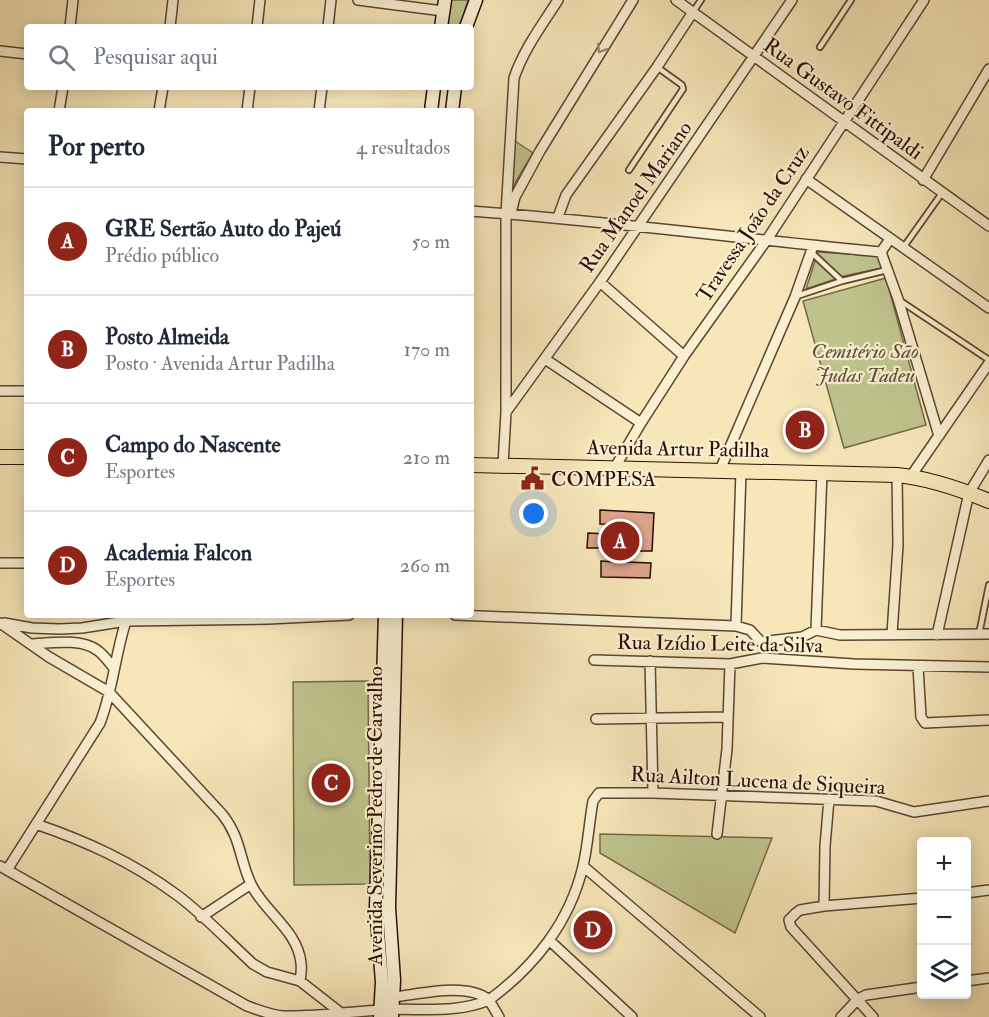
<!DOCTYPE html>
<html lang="pt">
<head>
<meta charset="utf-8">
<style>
  :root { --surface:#fff; --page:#f6f6f7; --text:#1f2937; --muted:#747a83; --line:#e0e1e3; --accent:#8f2418 }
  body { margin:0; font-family:"IM FELL Double Pica",serif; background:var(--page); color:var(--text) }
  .controls { position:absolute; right:18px; bottom:18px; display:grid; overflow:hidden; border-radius:6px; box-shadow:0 3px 15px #0003 }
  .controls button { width:54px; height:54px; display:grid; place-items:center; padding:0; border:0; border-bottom:2px solid var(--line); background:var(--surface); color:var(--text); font:30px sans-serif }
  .you { position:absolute; left:534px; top:514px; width:21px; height:21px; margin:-15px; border:4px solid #fff; border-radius:50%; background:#1a73e8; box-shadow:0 0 0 9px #1a73e833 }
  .badge { display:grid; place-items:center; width:39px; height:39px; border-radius:50%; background:var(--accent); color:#fff; font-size:20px; font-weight:700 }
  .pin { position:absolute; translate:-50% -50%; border:3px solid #fff; box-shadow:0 2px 6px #0006 }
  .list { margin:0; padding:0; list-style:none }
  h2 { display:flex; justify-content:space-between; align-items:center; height:78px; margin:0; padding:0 24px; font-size:26px }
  h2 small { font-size:20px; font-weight:400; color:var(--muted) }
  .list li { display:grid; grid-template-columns:39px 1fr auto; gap:18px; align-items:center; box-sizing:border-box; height:108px; padding:0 24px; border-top:2px solid var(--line) }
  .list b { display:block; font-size:22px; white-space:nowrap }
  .list p { margin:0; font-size:20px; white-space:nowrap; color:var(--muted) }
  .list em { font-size:20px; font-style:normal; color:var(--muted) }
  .icon { flex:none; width:33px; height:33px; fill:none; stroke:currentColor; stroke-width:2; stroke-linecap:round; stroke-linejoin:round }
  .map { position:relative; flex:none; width:989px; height:1017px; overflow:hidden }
  .search { position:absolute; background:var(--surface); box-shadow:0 3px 15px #0003; left:24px; top:24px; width:450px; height:66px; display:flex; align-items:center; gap:15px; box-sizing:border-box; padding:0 21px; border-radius:6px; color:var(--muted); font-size:22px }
  .panel { position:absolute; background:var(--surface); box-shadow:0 3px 15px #0003; left:24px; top:108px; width:450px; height:510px; border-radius:6px }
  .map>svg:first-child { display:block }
  .green { fill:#bfc48d; stroke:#746948; stroke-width:1.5 }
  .building { fill:#dba28a; stroke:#2a0e04; stroke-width:1.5 }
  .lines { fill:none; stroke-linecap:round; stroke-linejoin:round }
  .lane-casing { stroke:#5d4431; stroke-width:8 }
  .street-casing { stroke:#5d4431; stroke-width:12 }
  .secondary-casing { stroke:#2a0e04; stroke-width:15 }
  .primary-casing { stroke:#2a0e04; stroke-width:16 }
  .lane { stroke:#f9efd1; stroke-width:4.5 }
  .street { stroke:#f9efd1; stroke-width:9 }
  .secondary { stroke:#f9efd1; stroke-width:12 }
  .primary { stroke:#f6e6b8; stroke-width:14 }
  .oneway { stroke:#9c8a75 }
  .labels { text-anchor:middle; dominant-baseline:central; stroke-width:4.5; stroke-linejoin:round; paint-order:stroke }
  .street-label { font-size:21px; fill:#2a0e04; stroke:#f9efd1 }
  .park-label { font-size:21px; font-style:italic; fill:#5e4e34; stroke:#f9efd1 }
  .poi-label { font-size:21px; fill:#2a0e04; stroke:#f9efd1; text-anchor:start }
</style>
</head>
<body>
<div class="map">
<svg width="989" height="1017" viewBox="0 0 989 1017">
  <rect width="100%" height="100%" fill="#f6e6b8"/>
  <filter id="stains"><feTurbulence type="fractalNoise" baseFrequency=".00333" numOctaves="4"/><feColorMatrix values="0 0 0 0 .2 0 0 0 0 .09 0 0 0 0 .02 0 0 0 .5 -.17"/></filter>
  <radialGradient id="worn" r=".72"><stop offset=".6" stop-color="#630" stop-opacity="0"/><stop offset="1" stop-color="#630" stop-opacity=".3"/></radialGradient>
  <path class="green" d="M449,0H468L460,27H445Z
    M515,141L533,153L512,188Z
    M818,252L878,256L882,268L844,276L806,289Z
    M886,278L926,425L844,448L803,301Z
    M368,681L370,884L294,885L293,682Z
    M600,834L772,838L735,933L600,853Z"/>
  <path class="building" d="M600,510L654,513L652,551H627L626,562L651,563L650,578L601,577V561L617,562V548H587L588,533L631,535V525L600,524Z"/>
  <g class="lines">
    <defs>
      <path id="lane" d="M693,12L701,0
        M820,47L851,0
        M629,170L683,89L682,85L657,67
        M903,248L942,193
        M811,252L842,281L887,270
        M797,296L842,281
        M899,300L989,360
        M979,634L989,585"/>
      <path id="street" d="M358,0L443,11
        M676,0L989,226
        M70,27L73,0
        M170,27L173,0
        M257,27L260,0
        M328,27L331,0
        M0,51L27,54
        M59,111L63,87
        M159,111L163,87
        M247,111L250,87
        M319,111L322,87
        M0,157L27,159
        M806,179L989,308
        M923,180L989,69
        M471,211C608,221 744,239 881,252L890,239
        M511,213L515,197L540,151L633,0
        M558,217L566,195L657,67L693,12
        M881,252L898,299L939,436
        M600,282L684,356
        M545,359L641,423
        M0,391H27
        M506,412L600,282L792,0
        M503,465L506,412V214L514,78C524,49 542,25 558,0
        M614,469L641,423L684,356L766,241L924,0
        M720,470L795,297L813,246
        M911,476L989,363
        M0,563H27
        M455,615L736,626L750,630L761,642
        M0,623L49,657L109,692L222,814C242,839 239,860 252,886C265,912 298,931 301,963C302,969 301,975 300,981
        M4,623L32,628L59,629L82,628L126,621L268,619L349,615
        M736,626L741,471
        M816,630L822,472
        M892,634L898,545L897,475
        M937,635L969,493L989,460
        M761,642L802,637L816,630L840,635L989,634
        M31,644C51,643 80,638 97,650C103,654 108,661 113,667
        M594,660L730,664L762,658L854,664L989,667
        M650,661L653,793
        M918,666L921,717L925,723L989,720
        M596,719L728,717
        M36,824C88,842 132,862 177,895C204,915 228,941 253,964L267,972L300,981L341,1013
        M717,834L727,749L730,664
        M0,866L247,1006C259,1010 270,1015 283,1016C314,1017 348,1012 379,1010C416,1007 453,1015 489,1000L499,1017
        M583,866L760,1017
        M7,870L100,723C113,690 115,655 126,621
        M966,893L989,890
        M824,906L825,846L829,799
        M201,917L251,884
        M549,940L632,1017
        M966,981L989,978
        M394,997C421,994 467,982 489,1000C534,967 570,922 583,866C588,845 589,823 593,801L599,793H653L876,801L914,812L989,801
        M841,1017L858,999L866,995L922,987
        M873,1017L791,927L789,920L796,913L800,910L824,906L922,898"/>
      <path id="secondary" d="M441,27L445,0
        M466,27L476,0
        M431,111L434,87
        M452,111L455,87
        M380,1017L382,982L376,908L385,615
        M392,1017L394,980L389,908L396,615"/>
      <path id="primary" d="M0,457H27
        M471,465L897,475C928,478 960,489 989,501"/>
    </defs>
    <use href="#lane" class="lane-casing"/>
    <use href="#street" class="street-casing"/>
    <use href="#secondary" class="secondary-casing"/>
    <use href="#primary" class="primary-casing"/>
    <use href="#lane" class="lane"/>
    <use href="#street" class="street"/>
    <use href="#secondary" class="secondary"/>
    <use href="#primary" class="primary"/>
  </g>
  <defs><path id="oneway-chevron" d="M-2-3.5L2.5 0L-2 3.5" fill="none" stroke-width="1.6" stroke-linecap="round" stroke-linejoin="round" transform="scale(1.5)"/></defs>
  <use class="oneway" href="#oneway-chevron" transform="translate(601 49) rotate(122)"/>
  <defs>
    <symbol id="civic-bare" viewBox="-9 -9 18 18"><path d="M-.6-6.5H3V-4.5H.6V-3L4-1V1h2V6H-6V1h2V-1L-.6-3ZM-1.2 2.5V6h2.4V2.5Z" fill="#8f2418" stroke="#f9efd1" stroke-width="2.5" paint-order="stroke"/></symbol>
  </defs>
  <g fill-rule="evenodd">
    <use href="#civic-bare" x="516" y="462" width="33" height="33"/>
  </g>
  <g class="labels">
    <g class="street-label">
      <text transform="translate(843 99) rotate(36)">Rua Gustavo Fittipaldi</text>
      <text transform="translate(636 197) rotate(-55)">Rua Manoel Mariano</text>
      <text transform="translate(753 224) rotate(-56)">Travessa João da Cruz</text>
      <text transform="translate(678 449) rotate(1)">Avenida Artur Padilha</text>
      <text transform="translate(720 644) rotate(1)">Rua Izídio Leite da Silva</text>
      <text transform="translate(758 781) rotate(3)">Rua Ailton Lucena de Siqueira</text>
      <text transform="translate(375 816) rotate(-90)">Avenida Severino Pedro de Carvalho</text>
    </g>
    <g class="park-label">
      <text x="865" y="351">Cemitério São<tspan x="865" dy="24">Judas Tadeu</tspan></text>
    </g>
    <g class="poi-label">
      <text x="551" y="479">COMPESA</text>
    </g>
  </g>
  <rect width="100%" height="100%" filter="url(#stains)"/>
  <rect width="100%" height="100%" fill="url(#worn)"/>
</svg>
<div class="controls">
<button>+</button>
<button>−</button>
<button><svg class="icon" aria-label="layers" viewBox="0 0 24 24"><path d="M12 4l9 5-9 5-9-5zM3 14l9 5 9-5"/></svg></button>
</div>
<div class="you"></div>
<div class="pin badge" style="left:620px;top:541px">A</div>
<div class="pin badge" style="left:805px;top:430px">B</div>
<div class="pin badge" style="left:331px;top:783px">C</div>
<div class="pin badge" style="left:593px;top:930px">D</div>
<div class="search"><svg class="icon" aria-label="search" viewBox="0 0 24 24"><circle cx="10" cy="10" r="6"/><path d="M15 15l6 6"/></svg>Pesquisar aqui</div>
<section class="panel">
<h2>Por perto<small>4 resultados</small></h2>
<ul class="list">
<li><span class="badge">A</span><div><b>GRE Sertão Auto do Pajeú</b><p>Prédio público</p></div><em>50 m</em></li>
<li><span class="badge">B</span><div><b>Posto Almeida</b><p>Posto · Avenida Artur Padilha</p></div><em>170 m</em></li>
<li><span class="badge">C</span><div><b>Campo do Nascente</b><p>Esportes</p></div><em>210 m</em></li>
<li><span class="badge">D</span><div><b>Academia Falcon</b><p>Esportes</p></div><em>260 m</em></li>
</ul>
</section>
</div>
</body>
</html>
